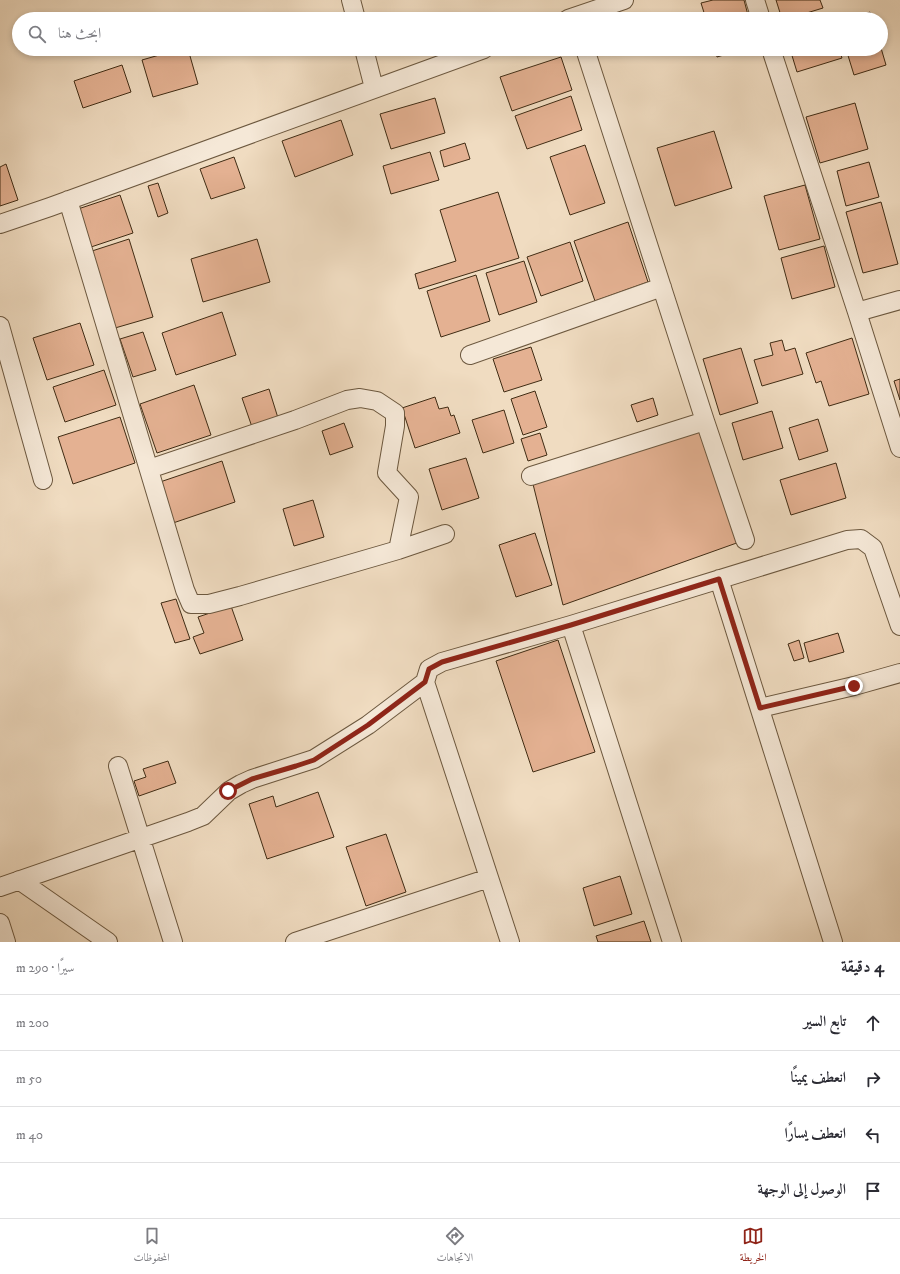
<!DOCTYPE html>
<html lang="ar">
<head>
<meta charset="utf-8">
<style>
  :root { --surface:#fff; --page:#f2f2f3; --text:#2b2b33; --muted:#7c7c81; --line:#e1e1e2; --accent:#8f2418 }
  body { margin:0; font-family:"IM FELL DW Pica",Amiri,serif; background:var(--page); color:var(--text); direction:rtl }
  .stop { position:absolute; width:12px; height:12px; margin:-9px; border:3px solid #8f2418; border-radius:50%; background:#fff }
  .stop.end { background:#8f2418; border-color:#fff; box-shadow:0 1px 4px #0008 }
  .list { margin:0; padding:0; list-style:none }
  h2 { display:flex; justify-content:space-between; align-items:center; height:52px; margin:0; padding:0 16px; font-size:17px }
  h2 small { font-size:13px; font-weight:400; color:var(--muted) }
  .list li { display:grid; grid-template-columns:26px 1fr auto; gap:12px; align-items:center; box-sizing:border-box; height:56px; padding:0 16px; border-top:1px solid var(--line) }
  .list b { display:block; font-size:15px; white-space:nowrap }
  .list em { font-size:13px; font-style:normal; color:var(--muted) }
  .icon { flex:none; width:22px; height:22px; fill:none; stroke:currentColor; stroke-width:2; stroke-linecap:round; stroke-linejoin:round }
  .map { position:relative; flex:none; width:900px; height:942px; overflow:hidden; direction:ltr }
  .search { position:absolute; background:var(--surface); box-shadow:0 2px 6px #0003; left:12px; right:12px; top:12px; height:44px; display:flex; align-items:center; gap:10px; box-sizing:border-box; padding:0 14px; border-radius:22px; color:var(--muted); font-size:15px }
  .sheet { height:276px; background:var(--surface) }
  nav { display:flex; justify-content:space-around; align-items:center; box-sizing:border-box; height:56px; border-top:1px solid var(--line); background:var(--surface); font-size:11px; color:var(--muted) }
  nav a { display:grid; justify-items:center; gap:2px }
  nav .on { color:var(--accent) }
  .map>svg:first-child { display:block }
  .building { fill:#e4b192; stroke:#402c14 }
  .lines { fill:none; stroke-linecap:round; stroke-linejoin:round }
  .minor-casing { stroke:#6c583f; stroke-width:20 }
  .minor { stroke:#f5e8d7; stroke-width:18 }
  .route { stroke:#8f2418; stroke-width:5 }
</style>
</head>
<body>
<div class="map">
<svg width="900" height="942" viewBox="0 0 900 942">
  <rect width="100%" height="100%" fill="#f0dcc1"/>
  <filter id="stains"><feTurbulence type="fractalNoise" baseFrequency=".005" numOctaves="4"/><feColorMatrix values="0 0 0 0 .2 0 0 0 0 .09 0 0 0 0 .02 0 0 0 .5 -.17"/></filter>
  <radialGradient id="worn" r=".72"><stop offset=".6" stop-color="#630" stop-opacity="0"/><stop offset="1" stop-color="#630" stop-opacity=".3"/></radialGradient>
  <path class="building" d="M713,0H744L749,19H706L701,3Z
    M776,0H820L823,8L787,19H782Z
    M870,12L872,19H849Z
    M881,48L886,65L854,75L846,49H881Z
    M180,49H188L198,84L153,97L142,60Z
    M715,49H744L717,57Z
    M790,49H839L842,58L797,72Z
    M561,57L572,90L512,111L500,77Z
    M122,65L131,92L83,108L74,81Z
    M571,96L582,130L527,149L515,116Z
    M435,98L445,133L391,149L380,114Z
    M855,103L868,149L820,163L806,117Z
    M341,120L353,155L295,177L282,141Z
    M714,131L732,188L675,206L657,148Z
    M465,143L470,159L444,167L440,151Z
    M585,145L605,203L570,215L550,157Z
    M430,152L439,180L391,194L383,166Z
    M234,157L245,188L211,199L200,169Z
    M869,162L879,197L846,206L837,171Z
    M6,164L18,200L0,206V167Z
    M158,183L168,213L158,217L148,186Z
    M805,185L820,239L779,250L764,196Z
    M498,192L519,258L419,289L415,274L456,261L440,210Z
    M120,195L133,233L91,247L78,209Z
    M881,202L898,264L863,273L846,212Z
    M628,222L648,282L595,301L574,241Z
    M129,239L153,317L115,328L92,251Z
    M257,239L270,282L203,302L191,259Z
    M570,242L583,281L541,296L527,257Z
    M824,246L835,287L792,299L781,258Z
    M524,261L537,302L499,315L486,273Z
    M476,275L490,321L441,337L427,291Z
    M222,312L236,355L176,375L162,333Z
    M80,323L94,365L47,380L33,338Z
    M143,332L156,370L133,377L120,339Z
    M852,338L869,394L829,406L821,381L816,383L806,353Z
    M782,340L785,351L795,348L803,374L762,386L754,360L773,355L770,343Z
    M531,347L542,380L504,392L493,359Z
    M741,348L758,403L720,415L703,359Z
    M104,370L116,405L65,422L53,387Z
    M900,379V400L894,381Z
    M194,385L211,435L157,453L140,404Z
    M269,389L278,418L252,427L242,398Z
    M535,391L547,427L523,435L511,399Z
    M435,397L439,409L448,407L451,416L454,415L460,433L415,448L402,408Z
    M653,398L658,415L637,422L631,405Z
    M504,410L514,443L483,453L472,420Z
    M772,411L783,448L743,460L732,423Z
    M120,417L135,463L73,484L58,437Z
    M818,419L828,451L799,460L789,428Z
    M705,421L745,540L563,605L531,476Z
    M344,423L353,447L330,455L322,431Z
    M540,433L547,455L528,461L521,439Z
    M466,458L479,498L442,510L429,469Z
    M222,461L235,502L173,523L160,482Z
    M836,463L846,498L791,515L780,480Z
    M313,500L324,537L294,546L283,509Z
    M535,533L552,585L516,597L499,545Z
    M176,599L190,639L175,643L161,603Z
    M231,606L243,640L200,654L193,637L204,633L198,617Z
    M838,633L844,652L809,662L804,643Z
    M558,640L595,752L533,772L496,661Z
    M799,640L804,658L794,661L788,644Z
    M168,761L176,783L139,796L134,781L146,777L143,769Z
    M318,792L334,837L267,859L249,804L273,796L276,807Z
    M386,834L406,892L366,906L346,847Z
    M620,876L632,914L594,926L583,888Z
    M644,921L651,942H598L596,936Z"/>
  <g class="lines">
    <defs>
      <path id="minor" d="M351,0L356,19
        M755,0L761,19
        M568,19L624,0
        M364,49L374,88
        M585,49L705,421L745,540
        M771,49L857,312L900,448
        M68,200L185,590L191,604H209L240,596L398,550L445,534
        M0,224L50,207L484,49
        M857,312L900,300
        M0,326L43,480
        M470,355L662,287
        M149,469L295,420L347,400L360,398L377,401L395,413V426L387,473L409,497L398,550
        M531,476L705,421
        M719,579L833,942
        M571,625L672,942
        M760,708L854,686L900,673
        M118,766L173,942
        M19,880L108,942
        M0,887L188,822L203,816L229,791L241,784L252,779L314,759L368,725L425,682
        M0,923L6,942
        M295,942L489,878
        M510,942L425,682L429,669L442,662L571,625L847,540L861,539L873,548L900,626"/>
    </defs>
    <use href="#minor" class="minor-casing"/>
    <use href="#minor" class="minor"/>
  </g>
  <g class="lines">
    <path class="route" d="M228,791L252,779L296,766L314,760L368,725L425,682L429,669L442,662L571,625L719,579L760,708L854,686"/>
  </g>
  <rect width="100%" height="100%" filter="url(#stains)"/>
  <rect width="100%" height="100%" fill="url(#worn)"/>
</svg>
<div class="stop" style="left:228px;top:791px"></div>
<div class="stop end" style="left:854px;top:686px"></div>
<div class="search"><svg class="icon" aria-label="search" viewBox="0 0 24 24"><circle cx="10" cy="10" r="6"/><path d="M15 15l6 6"/></svg>ابحث هنا</div>
</div>
<section class="sheet">
<h2>4 دقيقة<small>سيرًا · 290 m</small></h2>
<ul class="list">
<li><svg class="icon" aria-label="ahead" viewBox="0 0 24 24"><path d="M12 20V5M6 11l6-6 6 6"/></svg><div><b>تابع السير</b></div><em>200 m</em></li>
<li><svg class="icon" aria-label="right" viewBox="0 0 24 24"><path d="M7 20v-9h11M14 6l5 5-5 5"/></svg><div><b>انعطف يمينًا</b></div><em>50 m</em></li>
<li><svg class="icon" aria-label="left" viewBox="0 0 24 24"><path d="M17 20v-9H6M10 6l-5 5 5 5"/></svg><div><b>انعطف يسارًا</b></div><em>40 m</em></li>
<li><svg class="icon" aria-label="arrive" viewBox="0 0 24 24"><path d="M6 21V4h12l-3 4 3 4H6"/></svg><div><b>الوصول إلى الوجهة</b></div></li>
</ul>
</section>
<nav>
<a class="on"><svg class="icon" aria-label="map" viewBox="0 0 24 24"><path d="M3 6l6-2 6 2 6-2v14l-6 2-6-2-6 2zM9 4v14M15 6v14"/></svg>الخريطة</a>
<a><svg class="icon" aria-label="directions" viewBox="0 0 24 24"><path d="M12 3l9 9-9 9-9-9zM9 14v-3h6M13 9l2 2-2 2"/></svg>الاتجاهات</a>
<a><svg class="icon" aria-label="saved" viewBox="0 0 24 24"><path d="M7 4h10v16l-5-4-5 4z"/></svg>المحفوظات</a>
</nav>
</body>
</html>
